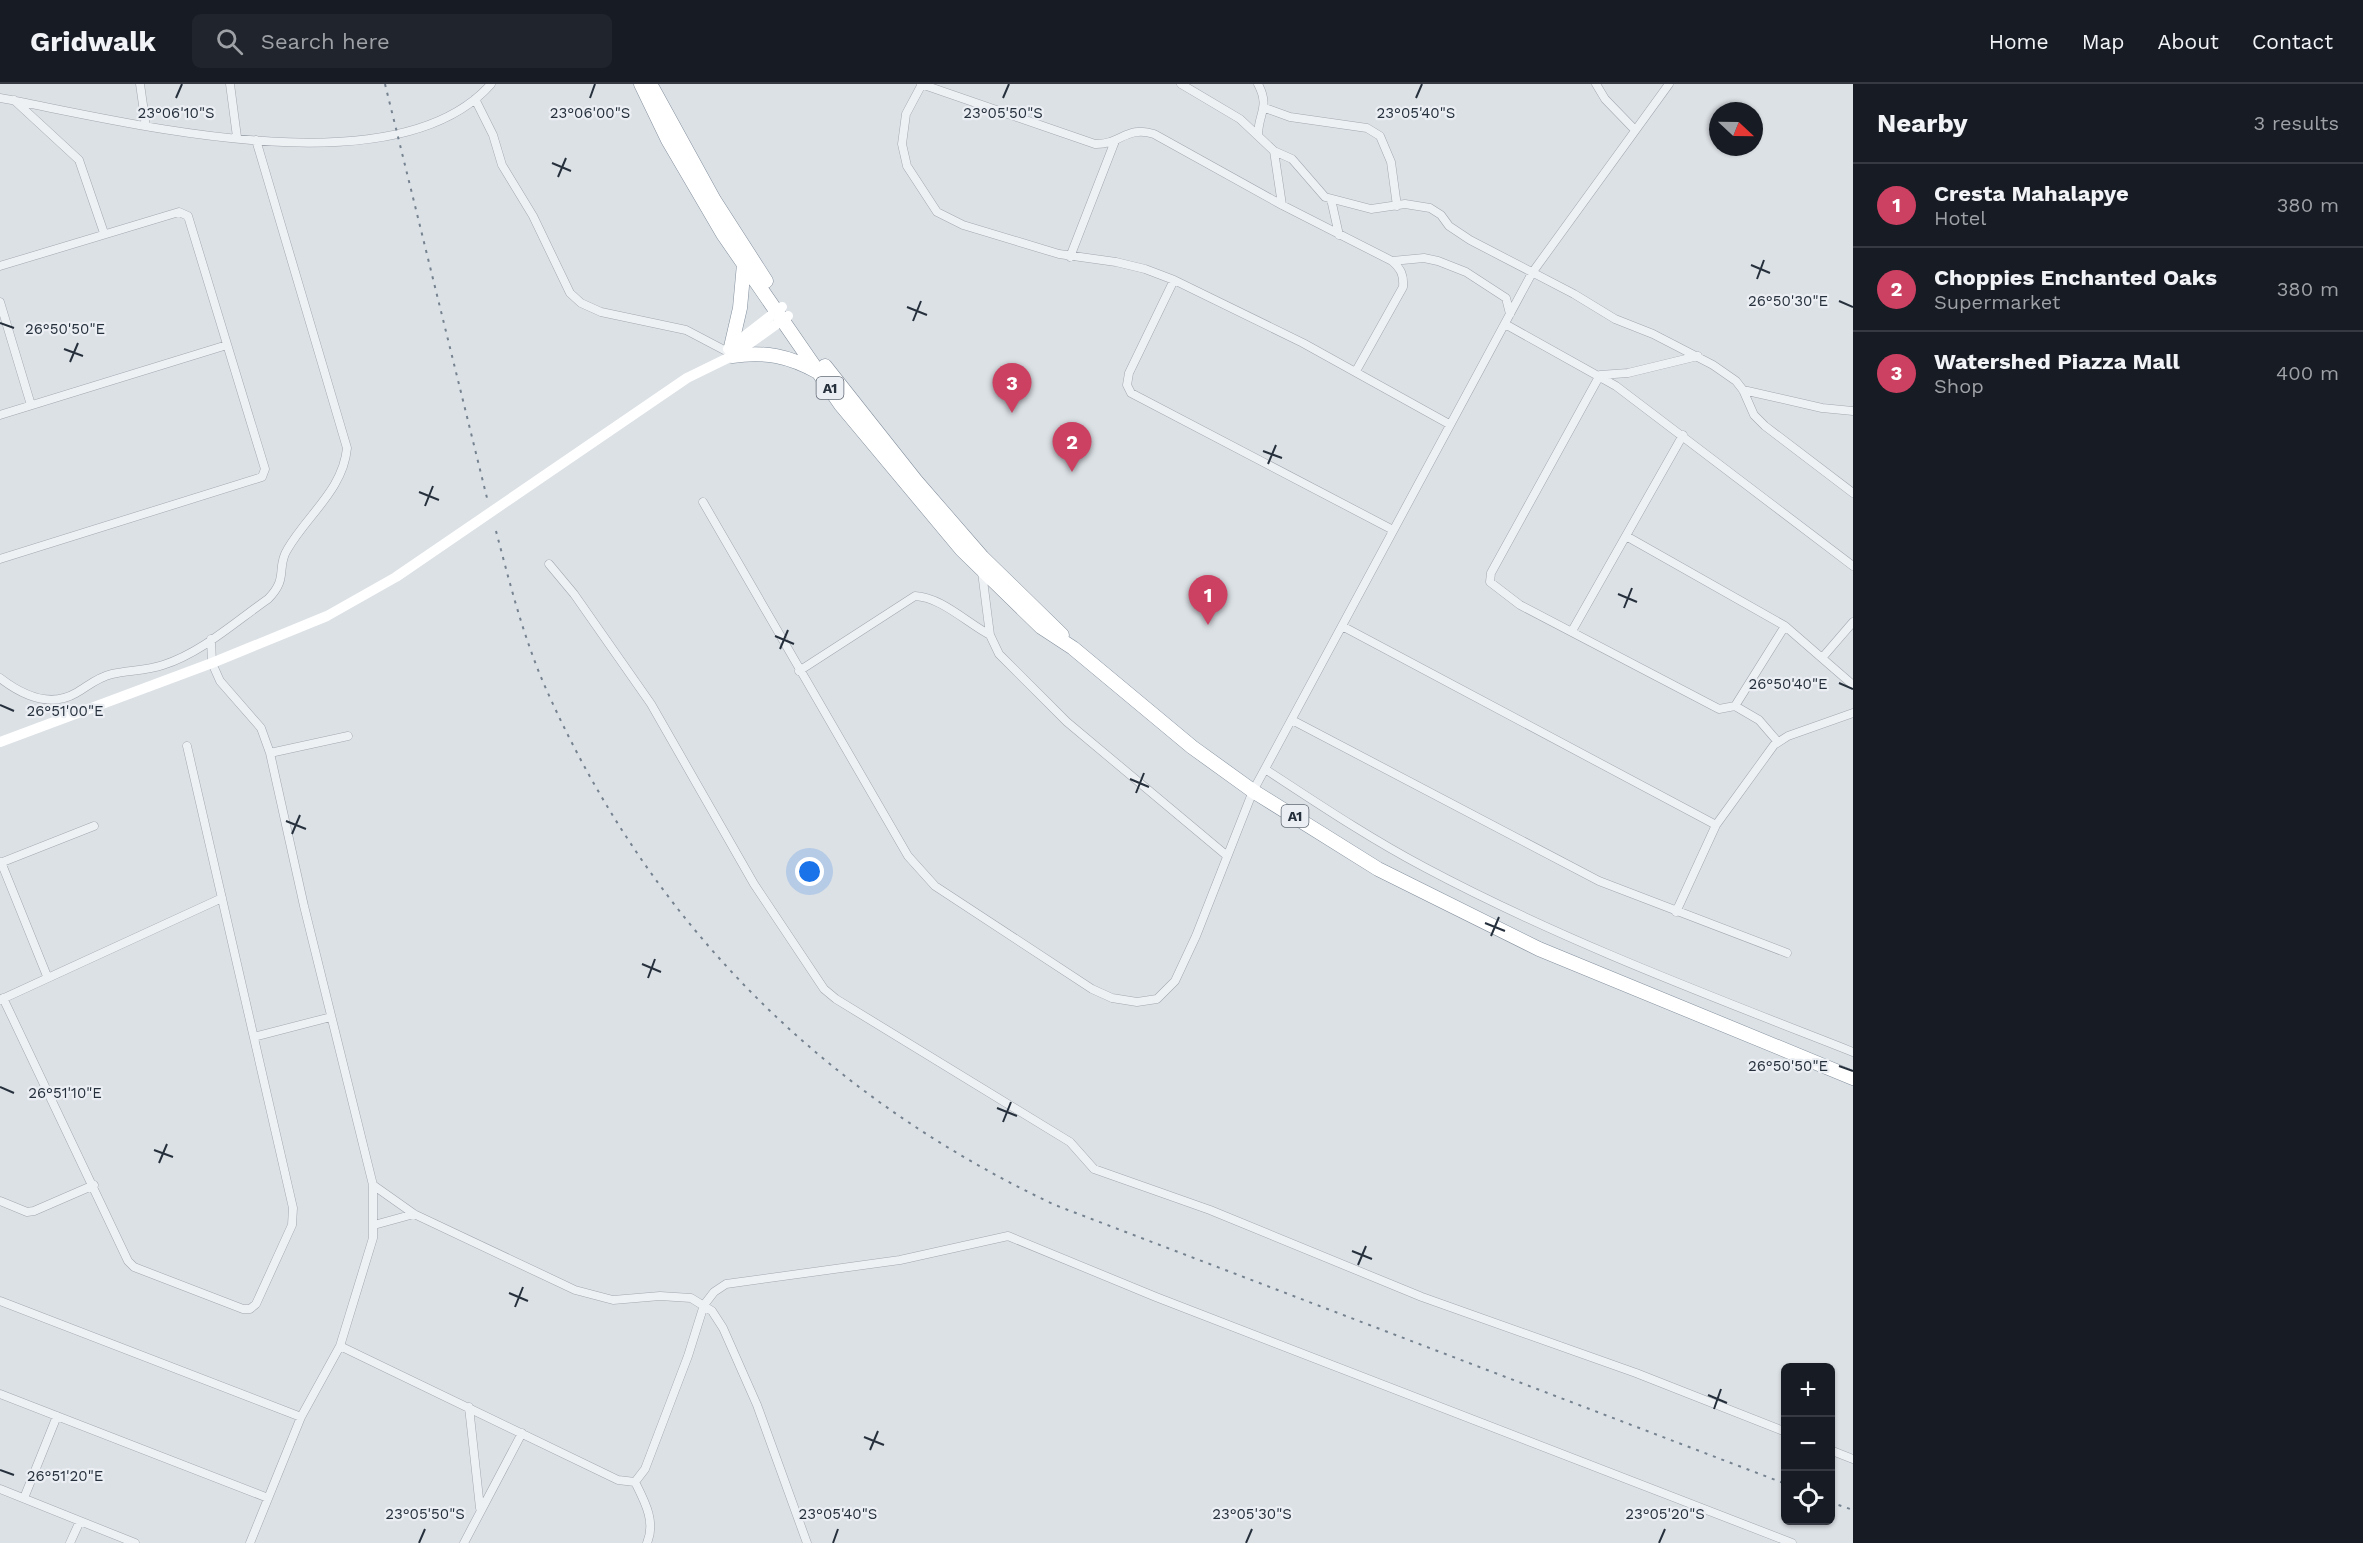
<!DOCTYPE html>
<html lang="en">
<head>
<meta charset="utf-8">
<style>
  :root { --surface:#171b24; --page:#20242c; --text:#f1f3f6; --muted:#9ea1a6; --line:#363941; --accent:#cc4062 }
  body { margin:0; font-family:"Work Sans",sans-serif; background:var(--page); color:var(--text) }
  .controls { position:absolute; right:18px; bottom:18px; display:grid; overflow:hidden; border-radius:9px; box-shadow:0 2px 4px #0004 }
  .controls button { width:54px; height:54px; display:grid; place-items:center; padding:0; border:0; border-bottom:2px solid var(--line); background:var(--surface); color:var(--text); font:30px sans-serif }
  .compass { position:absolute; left:1709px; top:18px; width:54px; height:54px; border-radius:50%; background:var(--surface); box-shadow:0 2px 4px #0004; rotate:112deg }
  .you { position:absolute; left:810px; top:788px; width:21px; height:21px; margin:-15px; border:4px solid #fff; border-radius:50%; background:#1a73e8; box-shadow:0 0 0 9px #1a73e833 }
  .badge { display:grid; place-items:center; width:39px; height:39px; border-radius:50%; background:var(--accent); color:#fff; font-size:20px; font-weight:700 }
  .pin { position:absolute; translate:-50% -50px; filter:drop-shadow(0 2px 3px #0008) }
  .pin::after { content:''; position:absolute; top:32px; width:21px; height:18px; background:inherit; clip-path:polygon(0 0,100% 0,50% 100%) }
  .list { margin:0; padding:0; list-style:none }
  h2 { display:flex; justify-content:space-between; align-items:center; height:78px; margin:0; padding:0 24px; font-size:26px }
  h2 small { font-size:20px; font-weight:400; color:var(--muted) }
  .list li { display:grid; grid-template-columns:39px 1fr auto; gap:18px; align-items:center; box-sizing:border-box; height:84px; padding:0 24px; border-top:2px solid var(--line) }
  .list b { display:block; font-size:22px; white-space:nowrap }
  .list p { margin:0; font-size:20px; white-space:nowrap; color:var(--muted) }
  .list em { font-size:20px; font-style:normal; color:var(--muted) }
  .icon { flex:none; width:33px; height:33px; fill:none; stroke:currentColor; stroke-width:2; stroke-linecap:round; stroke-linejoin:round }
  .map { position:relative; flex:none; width:1853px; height:1459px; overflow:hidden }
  header { display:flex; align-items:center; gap:36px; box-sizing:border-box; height:84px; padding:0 30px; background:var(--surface); border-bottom:2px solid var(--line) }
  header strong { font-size:28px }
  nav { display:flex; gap:33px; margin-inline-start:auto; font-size:21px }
  .search { width:420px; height:54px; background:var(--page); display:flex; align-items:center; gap:15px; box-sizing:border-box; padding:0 21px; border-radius:9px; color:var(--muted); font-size:22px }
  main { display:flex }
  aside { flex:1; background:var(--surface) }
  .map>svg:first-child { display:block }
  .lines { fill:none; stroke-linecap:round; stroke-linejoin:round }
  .street-casing { stroke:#a2a8b0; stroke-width:9 }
  .highway-casing { stroke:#838f9c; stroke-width:15 }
  .street { stroke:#eef1f4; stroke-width:8 }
  .secondary { stroke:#fff; stroke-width:10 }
  .highway { stroke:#fff; stroke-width:14 }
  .rail { stroke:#75828f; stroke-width:2; stroke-dasharray:3 6; stroke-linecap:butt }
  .ticks { fill:none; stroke:#26303c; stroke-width:2 }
  .labels { text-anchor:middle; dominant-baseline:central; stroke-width:4.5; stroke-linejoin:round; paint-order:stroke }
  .shield { fill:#ebeff4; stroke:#616973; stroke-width:1.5 }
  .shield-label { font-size:14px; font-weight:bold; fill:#26303c }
  .ticks-label { font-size:15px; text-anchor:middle; fill:#26303c; stroke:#ebeff4; stroke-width:4.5; stroke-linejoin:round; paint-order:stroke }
</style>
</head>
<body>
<header>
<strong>Gridwalk</strong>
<div class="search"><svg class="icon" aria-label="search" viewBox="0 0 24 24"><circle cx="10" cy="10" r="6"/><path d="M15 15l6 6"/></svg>Search here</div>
<nav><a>Home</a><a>Map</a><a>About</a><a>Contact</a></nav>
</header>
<main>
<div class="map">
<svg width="1853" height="1459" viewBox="0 0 1853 1459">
  <rect width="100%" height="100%" fill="#dce1e6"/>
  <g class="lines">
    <defs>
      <path id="street" d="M140,0L146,42
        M230,0L237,53
        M921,0L1095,60C1120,61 1127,41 1154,50L1282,121L1392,177C1401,185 1404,191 1403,203L1356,287
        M922,0L906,30L902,60L907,82L937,128L963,141L1059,170L1116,178L1145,185L1174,196L1303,259L1449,340
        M1181,0L1240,35L1274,67L1282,121
        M1596,0L1605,15L1635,46
        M0,14C124,37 395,109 491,0
        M475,15L493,51L502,81L533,132L570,209L581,219L601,228L686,246L726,267
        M14,16L79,76L104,149
        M1265,24L1290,33L1367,44L1380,52L1391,78L1397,122
        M1258,50C1259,28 1270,23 1258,0
        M1274,67L1292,75L1325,113L1371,125L1405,120L1430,124L1441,131L1449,142L1470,156L1574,210L1615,235L1653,250L1713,281L1736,297L1743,306L1754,331L1765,342L1853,409
        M1331,115L1339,151
        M1070,173L1115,57
        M1392,177L1424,174L1438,177L1466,188L1506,214L1510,230
        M0,182L179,128L188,132L265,385L262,393L0,475
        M1174,196L1129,289L1127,301L1131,309L1393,446
        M0,218L31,321
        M1505,240L1616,302L1853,482
        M1698,272L1628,289L1600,291L1491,489L1490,498L1520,521L1719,625L1735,622L1785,542
        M1743,306L1822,324L1853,327
        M0,331L227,261
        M703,418L908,772L935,802L1092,905L1112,914L1137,918L1157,915L1175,897L1196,852L1253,707L1532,189L1669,0
        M1626,452L1785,542L1853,601
        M549,480L574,510L651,620L754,800L824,905L836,915L1070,1058L1094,1085L1210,1126L1422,1213L1636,1289L1786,1348
        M982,488L990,551L999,570L1067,638L1226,771
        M1342,542L1716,741
        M1572,547L1683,351
        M211,555L212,579L220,597L261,644L270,669L304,822L373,1101V1154L340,1262L301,1333L250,1459
        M1822,574L1853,538
        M799,587L915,512C941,513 967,539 990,551
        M0,594C22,611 50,624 76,609C88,602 98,593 112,590C129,586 146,587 163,581C201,569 235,538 268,515C289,494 276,484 287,466C307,431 343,406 347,364L256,56
        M1735,622L1759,636L1778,658
        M1292,636L1599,797L1787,869
        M270,669L348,652
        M1265,685C1317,719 1369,754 1424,783C1561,856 1708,911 1853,968
        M1,778L47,892
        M0,779L94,742
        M1676,828L1716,741L1774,661L1788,652L1853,629
        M3,914L128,1177L134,1183L243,1225H250L256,1220L292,1141L293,1124L187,662
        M0,916L222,814
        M254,953L331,933
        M373,1101L414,1130L575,1206L613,1216L660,1212L691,1214L712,1227L723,1244L757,1321L807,1459
        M0,1117L27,1128L34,1127L94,1101
        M374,1141L414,1130
        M0,1217L301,1333
        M340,1262L618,1396L635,1398L645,1385L688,1272L704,1221L714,1208L726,1200L900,1176L1008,1152L1156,1213L1792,1459
        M0,1310L268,1414
        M469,1323L480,1424
        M1830,1366L1853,1375
        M635,1398C645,1418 656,1438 647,1459
        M0,1405L135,1459
        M24,1414L57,1332
        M70,1459L80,1437
        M464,1459L522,1349"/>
      <path id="highway" d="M641,0L668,56L723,150L841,321L962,466L1041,543L1073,564L1192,663L1253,707L1378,785L1539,865L1853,994
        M653,5L714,116L766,197
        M731,263L740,224L744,180
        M732,272C765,267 789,272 818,288
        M825,282L916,397L982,473L1062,551"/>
    </defs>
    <use href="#street" class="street-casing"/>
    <use href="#highway" class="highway-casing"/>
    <use href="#street" class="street"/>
    <path class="secondary" d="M728,265L782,223
      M0,658L212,579L327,532L396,493L687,294L732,272L788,232"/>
    <use href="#highway" class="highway"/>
    <path class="rail" d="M385,0L487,414
      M496,447C510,500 524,556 547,607C652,841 824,1012 1055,1121L1786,1400
      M1830,1418L1853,1426"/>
  </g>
  <path class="ticks" d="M176,14L182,0M590,14L595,0M1003,14L1009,0M1416,14L1422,0M552,79L571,87M558,93L566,74M1751,181L1770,189M1757,195L1764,176M1839,217L1853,223M907,223L927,231M913,237L921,217M0,239L14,244M64,265L83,272M70,278L78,259M1263,367L1282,374M1268,380L1276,361M419,408L439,416M425,422L433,402M1618,510L1637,518M1624,524L1632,504M775,552L794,560M780,565L788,546M1839,599L1853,605M0,621L14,627M1130,695L1149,703M1136,709L1144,689M286,737L306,745M292,750L300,731M1485,839L1505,847M1491,852L1499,833M642,880L661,888M648,894L655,875M1839,982L1853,987M0,1003L14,1009M997,1024L1017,1032M1003,1038L1011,1018M154,1066L173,1073M159,1079L167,1060M1352,1167L1372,1175M1358,1181L1366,1162M509,1209L528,1217M515,1223L523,1203M1708,1311L1727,1319M1714,1325L1721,1305M864,1353L884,1361M870,1366L878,1347M0,1386L14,1391M419,1459L425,1445M833,1459L838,1445M1246,1459L1252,1445M1659,1459L1665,1445"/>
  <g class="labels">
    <g class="shield">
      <rect x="816.5" y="293" width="27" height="22" rx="4.5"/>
      <rect x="1281.5" y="721" width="27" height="22" rx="4.5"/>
    </g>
    <g class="shield-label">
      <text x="830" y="304">A1</text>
      <text x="1295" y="732">A1</text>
    </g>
  </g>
  <g class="ticks-label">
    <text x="590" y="34">23°06'00"S</text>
    <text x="1003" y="34">23°05'50"S</text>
    <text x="176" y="34">23°06'10"S</text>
    <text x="1416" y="34">23°05'40"S</text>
    <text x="1788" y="222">26°50'30"E</text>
    <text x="65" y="250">26°50'50"E</text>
    <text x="1788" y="605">26°50'40"E</text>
    <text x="65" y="632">26°51'00"E</text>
    <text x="1788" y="987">26°50'50"E</text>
    <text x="65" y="1014">26°51'10"E</text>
    <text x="65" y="1397">26°51'20"E</text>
    <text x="425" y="1435">23°05'50"S</text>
    <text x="838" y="1435">23°05'40"S</text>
    <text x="1252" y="1435">23°05'30"S</text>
    <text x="1665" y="1435">23°05'20"S</text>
  </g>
</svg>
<div class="controls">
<button>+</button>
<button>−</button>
<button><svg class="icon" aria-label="locate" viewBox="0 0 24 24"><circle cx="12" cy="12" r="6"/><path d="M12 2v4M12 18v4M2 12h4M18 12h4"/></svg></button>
</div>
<svg class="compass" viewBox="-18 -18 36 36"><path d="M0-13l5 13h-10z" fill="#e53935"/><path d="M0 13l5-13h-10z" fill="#9ea1a6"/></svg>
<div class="you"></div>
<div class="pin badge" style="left:1208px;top:541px">1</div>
<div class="pin badge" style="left:1072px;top:388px">2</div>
<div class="pin badge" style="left:1012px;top:329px">3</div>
</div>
<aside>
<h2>Nearby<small>3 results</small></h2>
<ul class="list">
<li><span class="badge">1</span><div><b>Cresta Mahalapye</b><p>Hotel</p></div><em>380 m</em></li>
<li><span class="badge">2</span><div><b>Choppies Enchanted Oaks</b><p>Supermarket</p></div><em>380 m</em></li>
<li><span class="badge">3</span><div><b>Watershed Piazza Mall</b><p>Shop</p></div><em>400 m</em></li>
</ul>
</aside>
</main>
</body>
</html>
